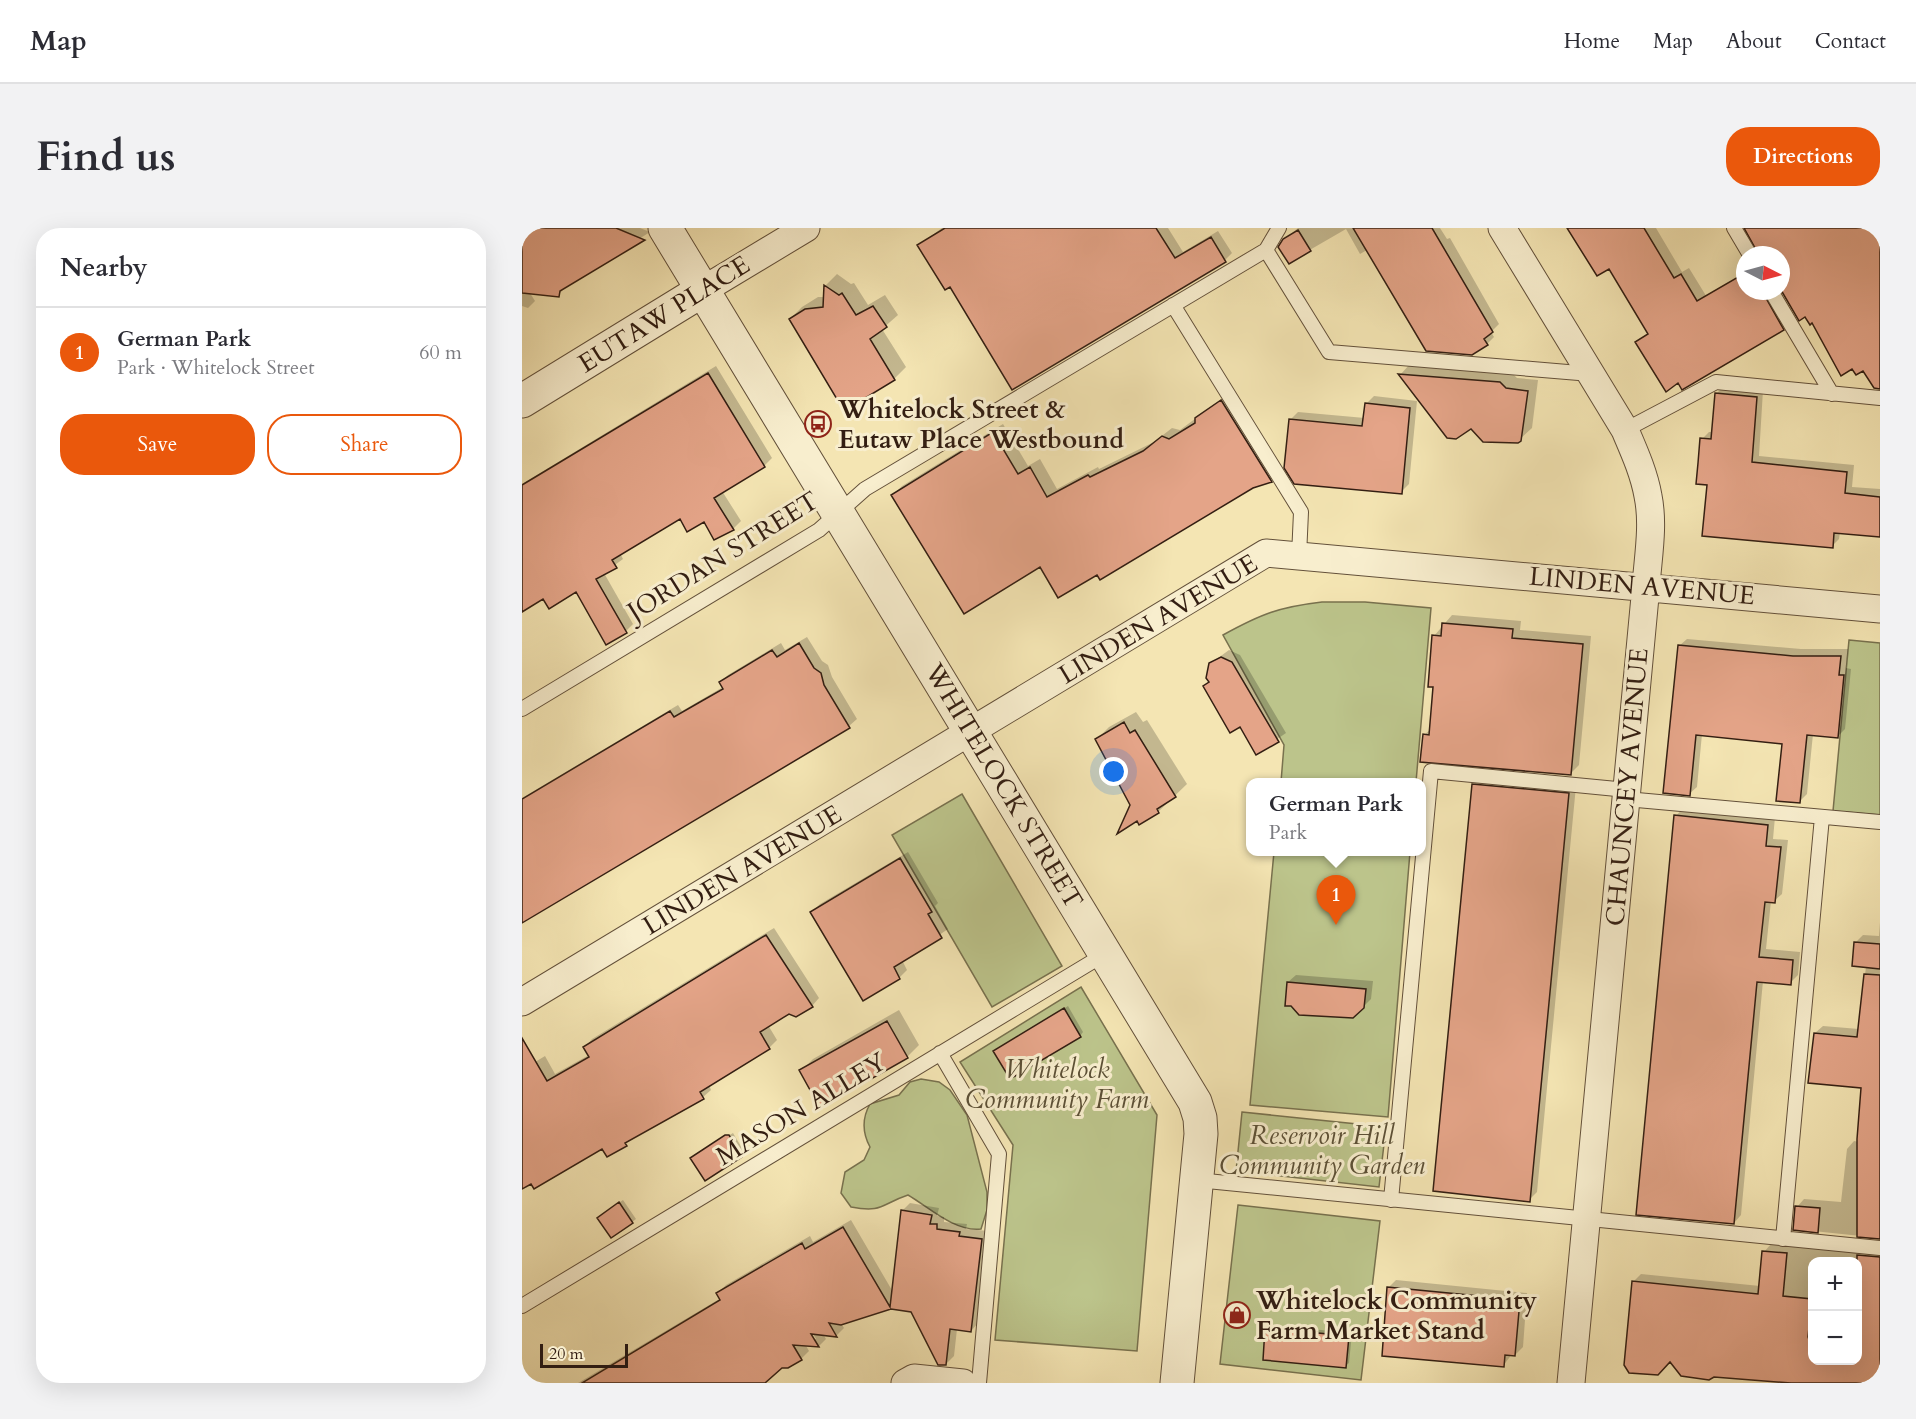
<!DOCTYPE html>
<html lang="en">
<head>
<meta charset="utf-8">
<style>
  :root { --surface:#fff; --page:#f2f2f3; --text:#2b2b33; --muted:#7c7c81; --line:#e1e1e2; --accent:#ea580c }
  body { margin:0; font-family:Cardo,serif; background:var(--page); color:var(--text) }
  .controls { position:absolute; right:18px; bottom:18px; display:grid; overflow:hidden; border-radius:12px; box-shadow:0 6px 24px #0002 }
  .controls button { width:54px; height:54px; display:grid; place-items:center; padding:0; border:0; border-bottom:2px solid var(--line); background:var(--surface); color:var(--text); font:30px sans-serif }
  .compass { position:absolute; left:1214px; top:18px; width:54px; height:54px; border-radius:50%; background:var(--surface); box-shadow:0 6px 24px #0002; rotate:96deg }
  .scale { position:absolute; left:18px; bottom:15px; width:88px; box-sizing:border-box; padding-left:6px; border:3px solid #331e12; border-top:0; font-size:16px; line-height:21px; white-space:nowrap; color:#331e12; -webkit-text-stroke:4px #f8eece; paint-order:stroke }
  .you { position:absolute; left:592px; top:544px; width:21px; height:21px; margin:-15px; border:4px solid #fff; border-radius:50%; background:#1a73e8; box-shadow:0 0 0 9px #1a73e833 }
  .badge { display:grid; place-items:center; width:39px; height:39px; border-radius:50%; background:var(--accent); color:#fff; font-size:20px; font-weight:700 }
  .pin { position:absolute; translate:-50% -50px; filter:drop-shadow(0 2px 3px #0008) }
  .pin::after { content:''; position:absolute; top:32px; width:21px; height:18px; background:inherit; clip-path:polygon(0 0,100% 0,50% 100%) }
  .popup { position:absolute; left:724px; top:550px; width:180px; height:78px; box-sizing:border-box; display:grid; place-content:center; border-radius:12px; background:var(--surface); filter:drop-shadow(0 2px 4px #0005); font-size:20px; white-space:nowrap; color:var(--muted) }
  .popup b { font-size:22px; color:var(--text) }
  .popup::after { content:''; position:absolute; left:50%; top:100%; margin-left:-12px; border:12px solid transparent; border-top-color:var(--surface) }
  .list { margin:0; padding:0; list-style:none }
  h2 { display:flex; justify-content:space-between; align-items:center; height:78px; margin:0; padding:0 24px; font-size:26px }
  h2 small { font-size:20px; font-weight:400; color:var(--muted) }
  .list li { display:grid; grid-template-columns:39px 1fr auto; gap:18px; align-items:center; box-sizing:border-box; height:90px; padding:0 24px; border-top:2px solid var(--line) }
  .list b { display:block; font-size:22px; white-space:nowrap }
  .list p { margin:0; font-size:20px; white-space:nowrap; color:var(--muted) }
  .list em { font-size:20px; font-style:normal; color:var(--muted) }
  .actions { display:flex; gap:12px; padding:18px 24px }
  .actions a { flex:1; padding:14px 0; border:2px solid var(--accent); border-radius:24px; text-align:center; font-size:21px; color:var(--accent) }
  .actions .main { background:var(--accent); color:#fff }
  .map { position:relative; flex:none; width:1358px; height:1155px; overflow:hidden; border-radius:24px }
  header { display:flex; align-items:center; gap:36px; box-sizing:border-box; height:84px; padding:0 30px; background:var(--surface); border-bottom:2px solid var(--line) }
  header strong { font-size:28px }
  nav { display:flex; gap:33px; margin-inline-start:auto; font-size:21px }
  .intro { display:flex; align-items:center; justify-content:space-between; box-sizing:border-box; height:144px; padding:0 36px }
  h1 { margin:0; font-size:42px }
  .button { padding:15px 27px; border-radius:24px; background:var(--accent); color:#fff; font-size:21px; font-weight:700 }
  main { display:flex; gap:36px; padding:0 36px }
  aside { flex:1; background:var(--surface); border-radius:24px; box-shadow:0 6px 24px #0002 }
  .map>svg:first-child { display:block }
  .green { fill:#bcc48b; stroke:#78714e; stroke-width:1.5 }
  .shadow { fill:#0003; fill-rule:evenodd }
  .building { fill:#e4a488; stroke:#331e12; stroke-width:1.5 }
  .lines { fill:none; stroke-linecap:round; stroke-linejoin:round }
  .service-casing { stroke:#63503a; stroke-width:16 }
  .minor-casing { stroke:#63503a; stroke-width:29 }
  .tertiary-casing { stroke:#63503a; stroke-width:35 }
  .service { stroke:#f8eece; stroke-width:14 }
  .minor { stroke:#f8eece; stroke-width:27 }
  .tertiary { stroke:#f8eece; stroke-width:33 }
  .labels { text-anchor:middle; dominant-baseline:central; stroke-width:6; stroke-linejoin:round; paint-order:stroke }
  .street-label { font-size:26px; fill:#331e12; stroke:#f8eece }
  .poi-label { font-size:26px; font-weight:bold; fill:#331e12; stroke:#f8eece; text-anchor:start }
  .park-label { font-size:26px; font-style:italic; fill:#5c5036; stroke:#f8eece }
</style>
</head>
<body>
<header>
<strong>Map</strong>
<nav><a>Home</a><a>Map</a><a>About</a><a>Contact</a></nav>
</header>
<div class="intro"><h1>Find us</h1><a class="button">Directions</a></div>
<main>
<aside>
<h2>Nearby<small></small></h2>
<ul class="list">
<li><span class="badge">1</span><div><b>German Park</b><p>Park · Whitelock Street</p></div><em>60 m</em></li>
</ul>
<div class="actions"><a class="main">Save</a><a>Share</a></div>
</aside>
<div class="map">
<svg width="1358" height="1155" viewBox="0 0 1358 1155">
  <rect width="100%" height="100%" fill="#f4e5b3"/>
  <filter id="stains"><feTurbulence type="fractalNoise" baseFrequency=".00333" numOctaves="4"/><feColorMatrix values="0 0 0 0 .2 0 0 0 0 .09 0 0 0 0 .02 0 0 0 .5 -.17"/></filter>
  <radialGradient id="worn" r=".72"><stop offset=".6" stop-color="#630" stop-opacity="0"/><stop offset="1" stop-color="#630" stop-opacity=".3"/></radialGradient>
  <path class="green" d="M800,374H843L909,380L894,554H759L762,517L701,407C739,386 757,379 800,374Z
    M1327,412L1358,415V587L1311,583Z
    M440,566L540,738L470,779L370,607Z
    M752,624H888L866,889L728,877Z
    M559,759L635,887L615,1123L473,1112L491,917L438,834Z
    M399,851L417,854L428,862L445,887L465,964V982L459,1001C433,1004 408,980 386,967C359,976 361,985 329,979L319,965L323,944L342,932L348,919C340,904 340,890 348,876L377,867L388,854Z
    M720,884L864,899L857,959L714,943Z
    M716,977L858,993L839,1152L698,1136Z"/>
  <path class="shadow" d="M0,0H118L128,4L44,57L36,68L8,65L13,73L6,80L0,78Z
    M420,0H646L661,24L696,3L710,25L703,32L428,57L397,17Z
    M776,0H918L925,11L928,10L977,96L969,104L972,109L965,116L845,22L838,26L824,1L767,34L762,12Z
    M1047,0H1134L1160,44L1167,40L1186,71L1223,63H1252L1268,93L1261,101L1157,153L1115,114L1127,104L1087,39Z
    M315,46L329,56L332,55L346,77L363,67L376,87L360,101L384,139L372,151L268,91L280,79L296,69H303L304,57Z
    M888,136L989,144L995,150L1016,152L1010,200L998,211L949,199L878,147Z
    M194,138L250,230L242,238L200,263L219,293L211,301L182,292L158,289L98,325L101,331L82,345L111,396L104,403L55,362L0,334V256Z
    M1202,158L1241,162L1237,228L1332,237L1330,259L1358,261V308L1318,304L1317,311L1310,318L1187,255L1180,211L1187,204H1191L1195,165Z
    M709,164L758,243L749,252L731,259L575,345L519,337L371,267L380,258L481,196L506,238L518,231L535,261L576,239L577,241L632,214L650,200L658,202Z
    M852,168L895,173L887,256L879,264L768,192L776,184L843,190L844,176Z
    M930,387L999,393L998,402L1069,408L1057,537L1048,546L902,507L909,501L913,458L912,408Z
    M285,409L300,433L306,437L310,449L335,491L327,498L0,694V570L156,477L160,483L201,459L198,454L206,447L259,415L263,422Z
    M1165,411L1279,421H1326L1324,440L1329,441L1323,501L1316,508L1291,506L1285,566L1277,574L1262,515L1180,506L1175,559L1167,566L1157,418Z
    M707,422L718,427L764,505L735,525L718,497L683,458L688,453V436Z
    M614,484L621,494L625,492L665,556L636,584L618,595L575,511L587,499Z
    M959,549L1054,558L1015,964L1007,972L951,557Z
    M1161,580L1253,589L1251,611L1266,612L1260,666L1252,673H1249L1244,721L1278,724L1276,747L1268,755L1241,753L1219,987L1212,995L1154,588Z
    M386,624L416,675L413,678L426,701L380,732L385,742L377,750L342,771L290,684L298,676Z
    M1358,694V1010L1272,1001L1275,979L1282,971L1319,974L1325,921L1332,913L1337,914L1341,858L1293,805L1301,798L1337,801L1344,738L1333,715L1341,707L1357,708Z
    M252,700L297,770L290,778L267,784L246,797L255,812L247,820L187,857L189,862L181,869L112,909L86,927L81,919L0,962V842L23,828L33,846L67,827L63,819L70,811Z
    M774,747L851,753L849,771L841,779L766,754Z
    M546,778L561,804L558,808L473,823Z
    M377,782L397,817L385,829L279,843L291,831Z
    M211,905L223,925L219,928L170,930Z
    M101,972L114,991L110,994L80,986Z
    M388,975L417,980L415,988L422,989V994L445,996L444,1001L467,1003L456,1095L449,1103L435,1101L432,1128L424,1136L390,1082L369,1080L319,1095L322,1100L315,1107L301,1106L304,1111L297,1118L283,1116L287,1123L279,1131L266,1139H261L242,1155H56L199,1070L196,1065L204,1057L288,1008L291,1014L329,992L371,1064L380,983ZM287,1099L294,1111H290Z
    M1249,1016L1358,1021V1155H1290L1111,1054L1119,1046L1238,1058L1242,1024ZM1290,1034H1336V1132H1290Z
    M874,1052L1005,1065L1001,1119L993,1127L990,1126L981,1138L866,1060Z
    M748,1097L830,1105L827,1135L823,1138L745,1101Z"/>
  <path class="building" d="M0,0H94L123,12L38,63L37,69L0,65Z
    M423,0H634L653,30L689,9L704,34L490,162L428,59L423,62L395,17Z
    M831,0H910L971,104L962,111L966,117L950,127L904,123Z
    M1045,0H1122L1152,50L1159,46L1175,73L1223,45V63H1240L1262,102L1160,162L1156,155L1144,164L1113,114L1126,106L1087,41L1075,48Z
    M1222,0H1358V161L1352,160L1341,143L1334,147L1330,141L1319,148L1290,95L1288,97L1283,89L1277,93L1259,62V27H1237Z
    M776,2L789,23L767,36L756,19L761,11Z
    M302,57L317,67L320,65L334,87L351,78L365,99L348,111L373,152L322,183L267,91L283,81L301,79Z
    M186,145L243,239L192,270L212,302L192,312L182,294L165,304L158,291L90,332L95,340L74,351L105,405L84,417L54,364L27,381L21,371L0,384V257Z
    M876,146L978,154L984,160L1006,163L999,213L996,215L961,214L949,201L934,211L925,210Z
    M1193,165L1235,169L1230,234L1325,244L1323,265L1358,269V309L1312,305L1311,320L1180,308L1185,257L1174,256L1176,235L1178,210L1189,211Z
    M699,172L750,254L731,260L578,352L575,347L536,370L518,339L442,386L369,267L471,204L496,246L508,239L525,269L566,247L568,249L621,223L640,208L647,211L673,195V190Z
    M843,175L888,180L880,266L772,256L762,240L767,191L840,198Z
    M920,395L991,401L990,410L1061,416L1049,547L898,534L901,506L907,507L911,459H906L910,407L919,408Z
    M277,415L292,440L299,445L302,457L328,500L0,695V571L148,483L152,489L178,474L201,461L197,454L250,422L255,429Z
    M1156,417L1271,428H1319L1317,447H1322L1316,510L1285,507L1278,575L1254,573L1260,516L1174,507L1168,568L1141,565Z
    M699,429L710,434L757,514L734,527L718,499L708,505L681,458L687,454L684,450L687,435Z
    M602,494L608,505L613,502L654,569L635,581L637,585L617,597L615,593L595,606L608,577L573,511Z
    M950,556L1047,565L1008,974L911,963Z
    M1152,587L1246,597L1244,618L1259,619L1253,675L1243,674L1237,729L1271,732L1269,757L1235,754L1212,996L1114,987Z
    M378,630L410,684L406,686L420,710L372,739L378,751L341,773L288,684Z
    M244,707L291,779L274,789L267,786L238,804L248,821L178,864L182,871L103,915L105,918L85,929L80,921L12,961L9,956L0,961V810L25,853L67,829L61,819Z
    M1332,714L1358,716V741L1330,738Z
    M1342,746L1358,747V1011L1335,1009V911L1339,860L1286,855L1292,805L1335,809Z
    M765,754L844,761L842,780L831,790L777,787L769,778H763Z
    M542,780L559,809L488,851L471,823Z
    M365,793L386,830L298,880L277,842Z
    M203,907H207L220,929L183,953L168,930Z
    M97,974L111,995L89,1010L75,990Z
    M1273,978L1298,980L1296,1005L1271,1002Z
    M379,982L410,987L408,996H415V1001L438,1004L437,1008L460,1011L449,1104L428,1101L424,1137H416L389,1084L369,1081L319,1097L307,1095L315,1109L289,1106L297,1119L271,1117L280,1132L266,1140H260L243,1155H60L198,1072L194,1065L280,1015L283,1021L321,999L368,1079Z
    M1240,1023L1265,1025L1261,1068L1290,1071L1286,1109L1290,1120V1132H1335V1027L1358,1029V1155H1269L1192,1149L1187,1152L1159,1148L1148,1134L1136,1147L1107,1145L1102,1137L1110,1053L1236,1066Z
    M865,1059L998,1072L993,1128L983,1127L982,1139L860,1128Z
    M743,1100L827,1108L824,1140L741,1132Z"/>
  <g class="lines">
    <defs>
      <path id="service" d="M1212,0L1228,27
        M744,22L807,124L1069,146
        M1249,63L1310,166
        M651,77L779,284L777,328
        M1103,202L1194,154L1358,170
        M0,481L297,302L343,261L744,22L757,0
        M1104,571L1358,594
        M418,825L477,926L457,1155
        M675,952L1358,1020
        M869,972L909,543L1105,562
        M1261,1011L1300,589
        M0,1078L583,726"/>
      <path id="minor" d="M980,0L1103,202C1112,223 1122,245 1126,268C1132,297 1126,329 1124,358L1049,1155
        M181,62L284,0
        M0,774L744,325L1358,381
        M383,1155L392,1150L441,1155"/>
      <path id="tertiary" d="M143,0L673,874L678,890L679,906L655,1155
        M0,173L181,62"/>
    </defs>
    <use href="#service" class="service-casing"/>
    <use href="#minor" class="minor-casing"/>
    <use href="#tertiary" class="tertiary-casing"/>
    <use href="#service" class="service"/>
    <use href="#minor" class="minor"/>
    <use href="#tertiary" class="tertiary"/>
  </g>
  <defs>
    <symbol id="bus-ring" viewBox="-11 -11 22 22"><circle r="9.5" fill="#f8eece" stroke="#8f2418" stroke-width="1.5"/><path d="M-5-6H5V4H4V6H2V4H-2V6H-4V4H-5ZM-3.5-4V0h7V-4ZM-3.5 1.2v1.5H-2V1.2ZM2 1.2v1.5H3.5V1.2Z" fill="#8f2418"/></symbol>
    <symbol id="shop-ring" viewBox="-11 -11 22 22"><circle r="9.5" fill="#f8eece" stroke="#8f2418" stroke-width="1.5"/><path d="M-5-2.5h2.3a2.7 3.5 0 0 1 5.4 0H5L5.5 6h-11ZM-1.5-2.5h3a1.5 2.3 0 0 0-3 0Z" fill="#8f2418"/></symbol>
  </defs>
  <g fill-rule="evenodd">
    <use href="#bus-ring" x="281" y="181" width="30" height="30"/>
    <use href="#shop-ring" x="700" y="1072" width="30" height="30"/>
  </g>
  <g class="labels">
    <g class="street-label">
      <text transform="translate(142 86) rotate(-32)">EUTAW PLACE</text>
      <text transform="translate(201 328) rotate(-32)">JORDAN STREET</text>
      <text transform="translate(1120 358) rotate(5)">LINDEN AVENUE</text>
      <text transform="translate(636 391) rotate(-31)">LINDEN AVENUE</text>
      <text transform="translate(482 558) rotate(59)">WHITELOCK STREET</text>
      <text transform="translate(1105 559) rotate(-85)">CHAUNCEY AVENUE</text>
      <text transform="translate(220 642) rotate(-31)">LINDEN AVENUE</text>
      <text transform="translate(279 881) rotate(-31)">MASON ALLEY</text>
    </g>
    <g class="poi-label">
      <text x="316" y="181">Whitelock Street &amp;<tspan x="316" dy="30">Eutaw Place Westbound</tspan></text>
      <text x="734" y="1072">Whitelock Community<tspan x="734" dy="30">Farm Market Stand</tspan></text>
    </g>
    <g class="park-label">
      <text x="535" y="841">Whitelock<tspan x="535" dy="30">Community Farm</tspan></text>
      <text x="800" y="907">Reservoir Hill<tspan x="800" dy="30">Community Garden</tspan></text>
    </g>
  </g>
  <rect width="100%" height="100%" filter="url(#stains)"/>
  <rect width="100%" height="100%" fill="url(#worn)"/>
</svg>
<div class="controls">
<button>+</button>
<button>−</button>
</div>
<svg class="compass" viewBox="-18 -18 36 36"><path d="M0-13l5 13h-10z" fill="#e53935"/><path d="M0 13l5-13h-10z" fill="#7c7c81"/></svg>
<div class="scale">20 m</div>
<div class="you"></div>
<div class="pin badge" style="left:814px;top:697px">1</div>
<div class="popup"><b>German Park</b>Park</div>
</div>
</main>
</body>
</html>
